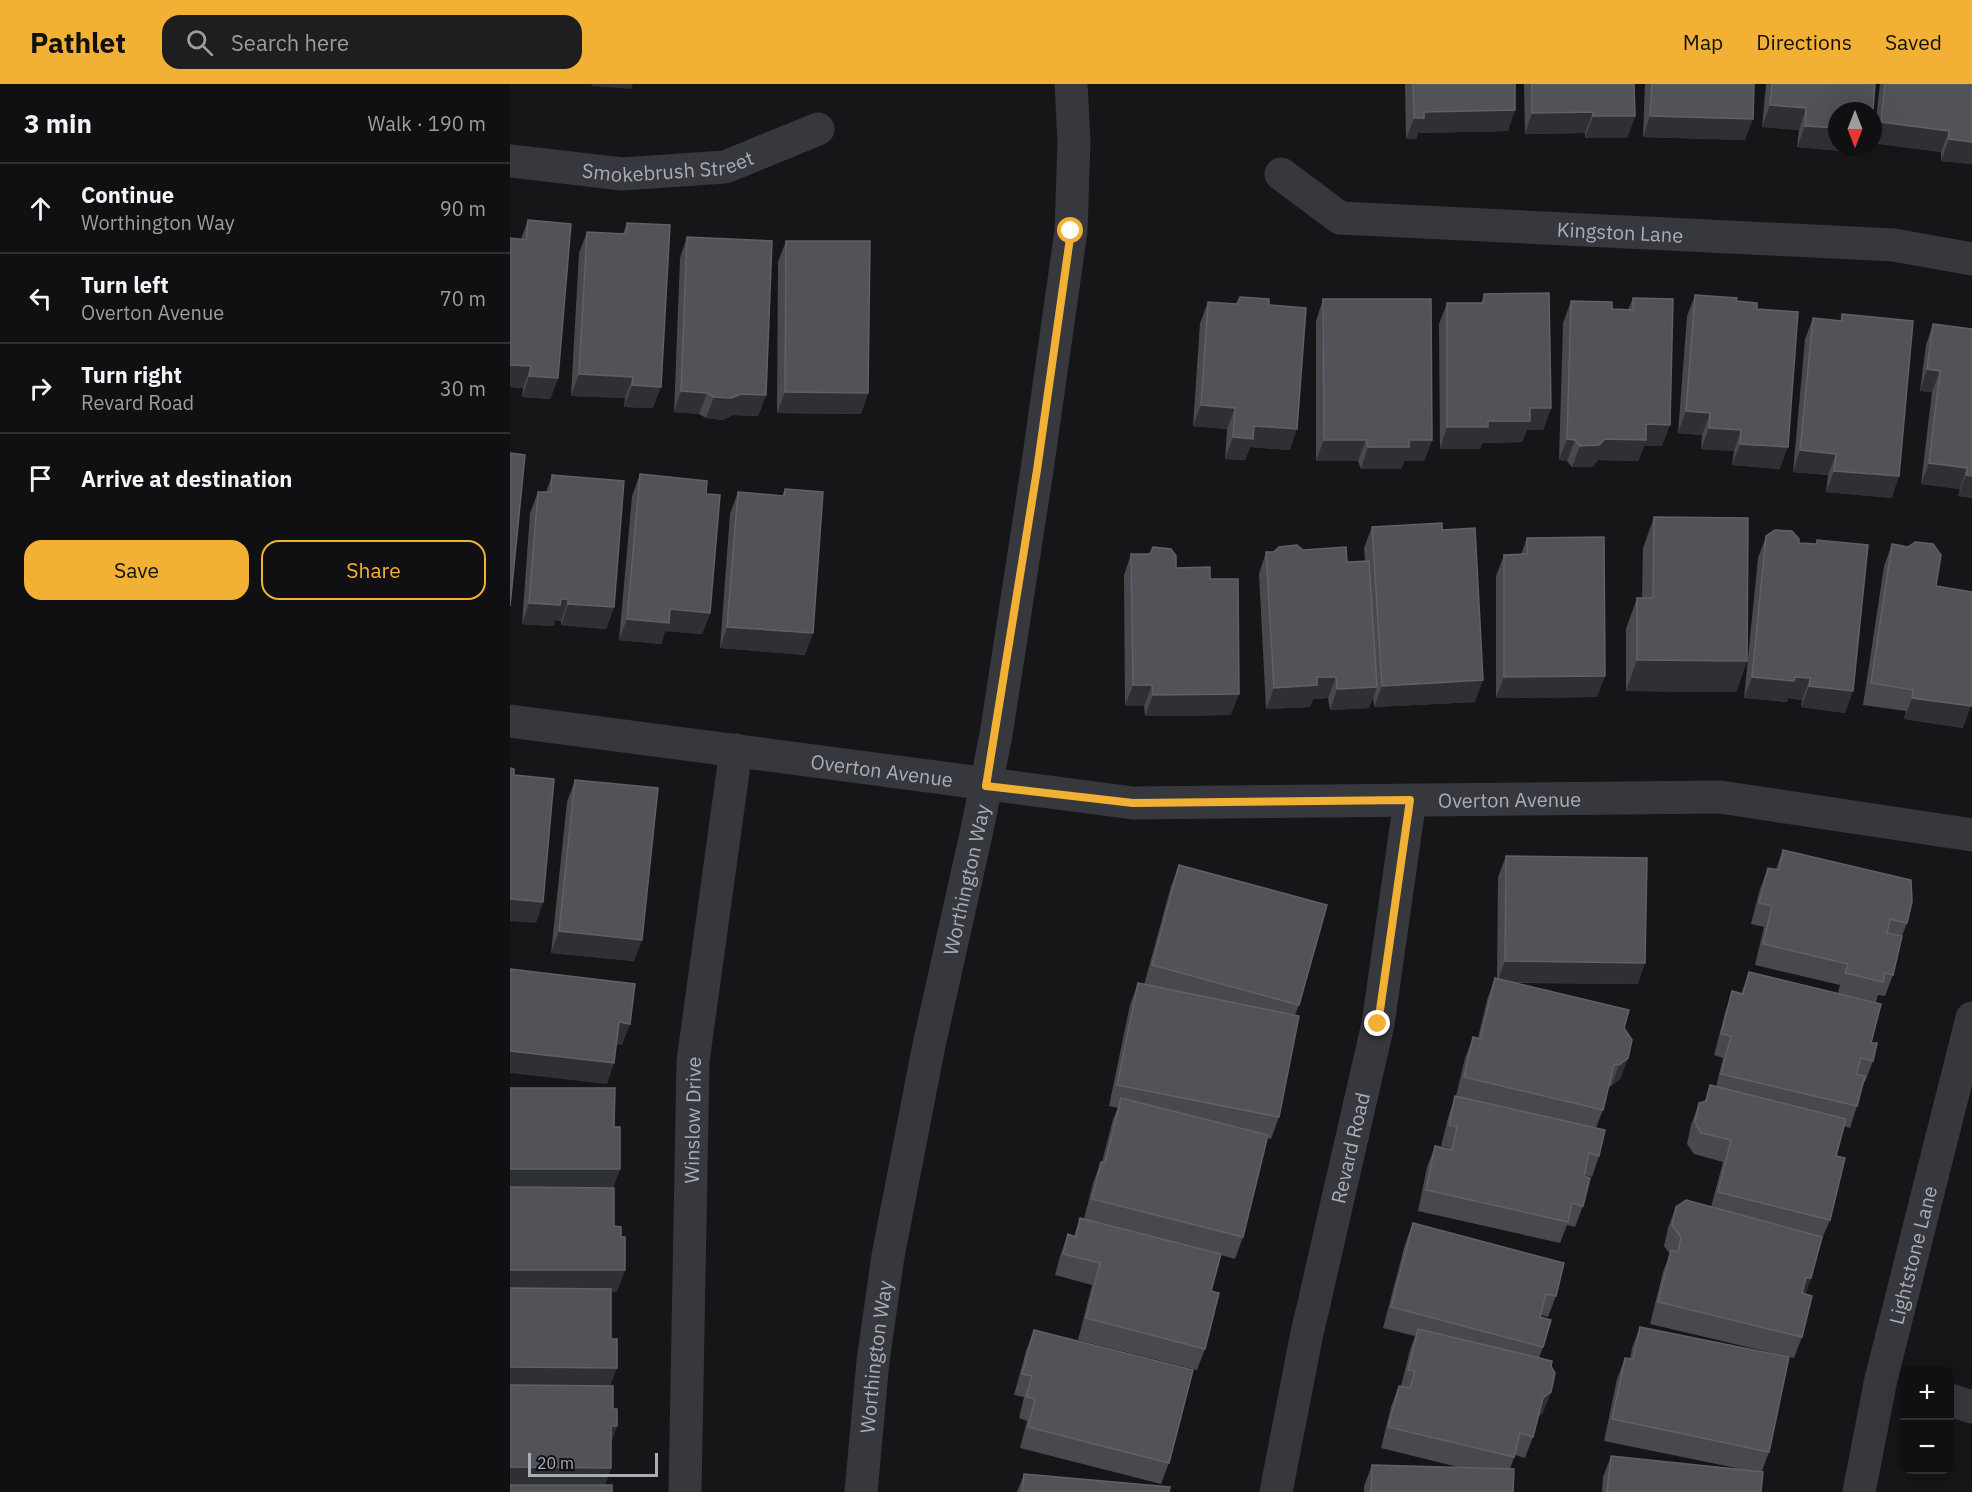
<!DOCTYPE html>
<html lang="en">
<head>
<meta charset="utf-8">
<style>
  :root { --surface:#101012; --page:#1e1e20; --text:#f1f3f6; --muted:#9c9d9f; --line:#303032; --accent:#f2b134 }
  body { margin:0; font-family:"IBM Plex Sans",sans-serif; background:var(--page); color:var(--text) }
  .controls { position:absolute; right:18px; bottom:18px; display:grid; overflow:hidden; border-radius:12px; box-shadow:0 6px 24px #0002 }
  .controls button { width:54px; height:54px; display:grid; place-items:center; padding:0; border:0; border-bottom:2px solid var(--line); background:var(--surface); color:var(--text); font:30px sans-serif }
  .compass { position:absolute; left:1318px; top:18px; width:54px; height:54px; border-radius:50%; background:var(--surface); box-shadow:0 6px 24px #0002; rotate:180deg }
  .scale { position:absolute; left:18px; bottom:15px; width:130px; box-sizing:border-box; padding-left:6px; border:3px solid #a8adb8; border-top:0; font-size:16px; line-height:21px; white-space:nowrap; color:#a8adb8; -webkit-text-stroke:4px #111113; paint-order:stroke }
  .stop { position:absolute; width:18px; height:18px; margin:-14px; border:4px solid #f2b134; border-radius:50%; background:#fff }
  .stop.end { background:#f2b134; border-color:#fff; box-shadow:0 2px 6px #0008 }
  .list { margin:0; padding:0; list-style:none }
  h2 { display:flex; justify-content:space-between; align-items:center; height:78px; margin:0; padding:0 24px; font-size:26px }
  h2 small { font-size:20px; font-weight:400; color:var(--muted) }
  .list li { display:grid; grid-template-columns:39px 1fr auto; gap:18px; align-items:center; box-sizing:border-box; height:90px; padding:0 24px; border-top:2px solid var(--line) }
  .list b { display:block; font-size:22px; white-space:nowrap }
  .list p { margin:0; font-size:20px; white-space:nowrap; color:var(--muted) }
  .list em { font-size:20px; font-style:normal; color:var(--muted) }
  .actions { display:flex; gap:12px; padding:18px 24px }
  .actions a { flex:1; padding:14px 0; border:2px solid var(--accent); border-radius:18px; text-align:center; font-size:21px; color:var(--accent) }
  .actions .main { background:var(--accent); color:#111 }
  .icon { flex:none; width:33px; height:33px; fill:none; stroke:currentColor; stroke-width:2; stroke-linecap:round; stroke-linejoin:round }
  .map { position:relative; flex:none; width:1462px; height:1408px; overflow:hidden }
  header { display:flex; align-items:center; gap:36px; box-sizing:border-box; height:84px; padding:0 30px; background:var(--accent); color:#111 }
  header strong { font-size:28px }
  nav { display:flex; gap:33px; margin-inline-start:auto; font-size:21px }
  .search { width:420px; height:54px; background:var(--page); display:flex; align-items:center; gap:15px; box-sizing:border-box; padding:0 21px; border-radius:18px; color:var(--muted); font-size:22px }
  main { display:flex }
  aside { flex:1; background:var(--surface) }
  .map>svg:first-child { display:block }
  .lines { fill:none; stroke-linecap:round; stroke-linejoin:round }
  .minor { stroke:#37383d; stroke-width:33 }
  .wall { fill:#47494d }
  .shaded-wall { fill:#2f3033 }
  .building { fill:#525359; stroke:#5f6168; stroke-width:1.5 }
  .route { stroke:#f2b134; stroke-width:8 }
  .labels { text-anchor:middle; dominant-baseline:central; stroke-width:4.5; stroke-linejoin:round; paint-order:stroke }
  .street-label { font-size:20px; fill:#a8adb8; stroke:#111113 }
</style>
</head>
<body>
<header>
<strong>Pathlet</strong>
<div class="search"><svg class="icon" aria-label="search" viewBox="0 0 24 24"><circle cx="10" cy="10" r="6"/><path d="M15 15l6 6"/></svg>Search here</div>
<nav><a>Map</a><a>Directions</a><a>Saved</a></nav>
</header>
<main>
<aside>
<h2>3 min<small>Walk · 190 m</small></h2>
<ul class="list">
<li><svg class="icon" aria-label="ahead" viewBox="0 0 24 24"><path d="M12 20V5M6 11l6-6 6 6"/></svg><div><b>Continue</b><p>Worthington Way</p></div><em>90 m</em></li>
<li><svg class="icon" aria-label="left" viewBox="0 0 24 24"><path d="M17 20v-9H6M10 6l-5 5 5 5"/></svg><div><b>Turn left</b><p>Overton Avenue</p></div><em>70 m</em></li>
<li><svg class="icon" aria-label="right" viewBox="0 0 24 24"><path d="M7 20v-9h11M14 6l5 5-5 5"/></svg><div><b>Turn right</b><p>Revard Road</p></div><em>30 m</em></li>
<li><svg class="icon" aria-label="arrive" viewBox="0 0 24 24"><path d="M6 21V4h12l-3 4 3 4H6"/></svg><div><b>Arrive at destination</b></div></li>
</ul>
<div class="actions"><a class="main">Save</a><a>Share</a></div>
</aside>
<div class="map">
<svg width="1462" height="1408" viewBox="0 0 1462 1408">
  <rect width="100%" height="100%" fill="#161618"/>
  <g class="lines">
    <g class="minor">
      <path id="s1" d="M0,77L112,90L215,83L308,45"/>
      <path id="s2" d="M771,90L830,134L1384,161L1462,175"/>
      <path id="s3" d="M0,637L623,719L1210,713L1462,751"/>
      <path d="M1440,1316L1462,1323"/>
      <path id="s4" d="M175,1408L183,977L226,666"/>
      <path id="s5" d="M351,1408L363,1277L378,1172L419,961L467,746L486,651L527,386L561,147L564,57L561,0"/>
      <path id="s6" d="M766,1408L796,1254L868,940L900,716"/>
      <path id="s7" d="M1349,1408L1371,1295L1462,934"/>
    </g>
  </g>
  <path class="wall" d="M895,0H1005L998,47L908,49L906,55H896Z
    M1014,0H1124L1125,32L1117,54H1075V49L1015,50Z
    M1135,0H1244L1235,56L1133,53Z
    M1256,0H1365L1362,27H1327V63H1334L1332,67L1287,63L1289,46L1252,43Z
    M1370,0H1462V80L1431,77V68L1363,59Z
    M18,136L48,294L40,315L12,313L13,304L0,303V154L11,155Z
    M117,139L143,324L114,323L115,314L61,312L69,169L77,148L113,150Z
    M177,153L256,311L248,332L223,331L213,336L196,334L189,330L164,328L170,174Z
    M276,157L358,309L351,330L267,329L268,178Z
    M974,210L1041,324L1033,346H1017L1012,358L972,359L970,365H930L929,240L937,219H971Z
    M1185,211L1226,217L1247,225L1270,385L1222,381L1224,367L1191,365L1192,351L1168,349L1177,232Z
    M1123,214L1152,362H1134L1128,377L1088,376L1082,383H1062L1057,377L1049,376L1053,239L1061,217L1102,225L1118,226Z
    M813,215L922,356L914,377H894L891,385H851L848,377H806V237Z
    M698,218L727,220L759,221L780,366L740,363L735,376L715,375L717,345L683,342L690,239Z
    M1332,230L1382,414L1316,408L1318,391L1283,388L1295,255L1303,234L1330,237Z
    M1423,240L1462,245V414L1448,412L1450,405L1411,400L1422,308L1410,307L1416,261Z
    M130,390L196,410L200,529L192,550L155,547L151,560L109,556L122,412Z
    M42,391L104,523L96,545L51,541V537L45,536L43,542L12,540L20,429L28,408H36Z
    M275,405L295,571L210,564L220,430L228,408L272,412Z
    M1144,433L1237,577L1226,608L1116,607V545L1127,514H1132L1133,464Z
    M862,443L932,446L965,618L864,623L863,613L859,624L820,626L818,614L803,615L800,623L756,625L749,490L756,468L793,466L837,478L855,477L854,464Z
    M1256,452L1289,459L1306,460L1307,456L1335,629L1291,623L1292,616L1278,614L1277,618L1234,614L1248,474Z
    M1017,454L1087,613L986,614V492L994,471L1011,470Z
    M1382,460L1398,463L1426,502L1453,644L1394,635L1396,627L1353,621L1374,482Z
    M621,470L700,495L721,631L635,632L634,622H615L614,491Z
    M65,696L124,877L41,869L57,718Z
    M1273,766L1397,839L1392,852L1383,891L1375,912L1368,911L1366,918L1361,959L1363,977L1355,998H1353L1347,1022L1340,1044L1334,1042L1326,1072L1320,1136L1311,1157L1295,1210L1292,1253L1284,1274L1140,1240L1153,1188L1160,1170L1154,1162L1158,1144L1166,1123H1201L1213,1078L1184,1070L1177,1060L1181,1041L1189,1019L1195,1017L1200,1001L1206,1003L1213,974L1204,971L1215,929L1222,907L1231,910L1239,888L1328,909L1330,901L1245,881L1254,843L1241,840L1250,805L1258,784L1266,785Z
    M996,772L1128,900L1003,899L1114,944L1118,974L1110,995L1101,1002H1099L1093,1026L1086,1044L1089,1072L1082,1093L1074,1091L1073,1122L1065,1143L1057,1141L1050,1159L908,1127L917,1083L925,1062L939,1065V1064L931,1062L938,1034L945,1012H946L955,974L963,953L968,954L977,916L985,894L987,895L988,793Z
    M669,781L789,921L785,931L769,1033L761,1055L757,1054L733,1153L725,1175L711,1171L701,1207L695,1265L687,1286L568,1256L582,1201L545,1191L550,1172L558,1150L564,1152L570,1134L574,1135L583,1099L591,1078H592L603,1035L608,1024L599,1022L620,921L628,899L634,901L661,802Z
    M903,1139L1046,1212L1038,1233L1031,1231L1033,1263L1029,1274L1033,1329L1028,1333L1023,1353L1015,1374L1005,1371L1000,1385L1003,1408H854V1402L862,1381L952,1384L871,1364L881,1323L889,1302H891L900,1266L905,1252L873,1244L895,1160Z
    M1130,1243L1259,1368L1252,1387L1251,1408H1092L1093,1393L1101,1372L1231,1385L1094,1357L1107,1295L1115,1274L1120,1275L1122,1264Z
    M524,1246L659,1379L651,1400L510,1364L517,1337L509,1334L514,1313L504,1311L516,1267Z
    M514,1390L659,1408H507Z"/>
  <path class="shaded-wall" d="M82,0H123L121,5L81,2Z
    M1260,21L1296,24L1289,46L1252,43Z
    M1342,24L1363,26L1341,27Z
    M1005,26L998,47L908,49L906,55H896L904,34L914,28Z
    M1083,28L1075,49L1015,50L1022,29Z
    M1083,32H1125L1117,54H1075Z
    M1140,32L1243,35L1235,56L1133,53Z
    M1371,38L1439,47L1431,68L1363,59Z
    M1295,42L1327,44V63H1334L1332,67L1287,63Z
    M1439,55L1462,58V80L1431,77Z
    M0,281L21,282L13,304L0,303Z
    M1417,285L1430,287L1422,308L1410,307Z
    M69,290L123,293L115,314L61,312Z
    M19,292L48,294L40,315L12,313Z
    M122,301L151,303L143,324L114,323Z
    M171,307L197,309L189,330L164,328Z
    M275,308L358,309L351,330L267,329Z
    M231,310L256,311L248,332L223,331L213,336L196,334L204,313Z
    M691,321L725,324L717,345L683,342Z
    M1020,324H1041L1033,346H1017L1012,358L972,359L970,365H930L937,343L978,337Z
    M1176,327L1200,329L1192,351L1168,349Z
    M1136,340L1160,341L1152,362H1134L1128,377L1088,376L1082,383H1062L1070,362L1095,355Z
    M744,342L787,345L780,366L740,363L735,376L715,375L723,353Z
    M1199,344L1231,346L1224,367L1191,365Z
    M1057,355L1065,356L1057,377L1049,376Z
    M814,356H856L848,377H806Z
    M899,356H922L914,377H894L891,385H851L858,363Z
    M1230,360L1278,363L1270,385L1222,381Z
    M1290,366L1326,370L1318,391L1283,388Z
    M1419,379L1457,384L1450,405L1411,400Z
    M1324,387L1389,392L1382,414L1316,408Z
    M1456,391L1462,392V414L1448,412Z
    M51,515H58L51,537L45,536L43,542L12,540L19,519Z
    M58,520L104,523L96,545L51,541Z
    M160,525L200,529L192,550L155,547L151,560L109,556L117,535Z
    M217,543L303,549L295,571L210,564Z
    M1127,576L1237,577L1226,608L1116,607Z
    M1095,592L1087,613L986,614L994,593Z
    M807,593H826L818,614L803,615L800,623L756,625L764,604Z
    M1242,593H1285L1300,594L1292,616L1278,614L1277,618L1234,614Z
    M973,596L965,618L864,623L872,602Z
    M623,601H642L634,622H615Z
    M1299,602L1343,607L1335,629L1291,623Z
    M867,603L859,624L820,626L827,605Z
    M729,610L721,631L635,632L643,611Z
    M1402,614L1461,622L1453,644L1394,635Z
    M0,815L33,818L26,839L0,837Z
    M49,847L132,856L124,877L41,869Z
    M995,877L1135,879L1128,900L987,898Z
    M109,938L120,940L112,961L102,960Z
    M0,967L104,979L97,1000L0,989Z
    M1118,974L1110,995L1101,1002L1109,981Z
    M0,1085H110L102,1107L0,1106Z
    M0,1186H115L107,1208L0,1207Z
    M1296,1194H1301L1294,1215H1289Z
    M0,1283L107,1284L99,1305L0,1304Z
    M1041,1308L1033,1329L1025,1335L1033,1314Z
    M101,1342H107L100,1363Z
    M0,1383L101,1384L94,1405H0Z"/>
  <path class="building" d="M903,0H1005V26L914,28V34H904Z
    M1022,0H1124L1125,32H1083V28L1022,29Z
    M1142,0H1244L1243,35L1140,32Z
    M1262,0H1365L1363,26L1342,24V27H1327V44L1295,42L1296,24L1260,21Z
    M1375,0H1462V58L1439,55V47L1371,38Z
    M18,136L61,140L48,294L19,292L21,282L0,281V154L16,156Z
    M117,139L160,141L151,303L122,301L123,293L69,290L77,148L116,150Z
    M177,153L262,157L256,311L231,310L221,314L204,313L197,309L171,307Z
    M276,157H360L358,309L275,308Z
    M1039,209L1041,324H1020V337H978V343H937V219H974V210Z
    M1185,211L1227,214L1226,217L1247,219V225L1288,228L1278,363L1230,360L1231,346L1199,344L1200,329L1176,327Z
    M730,213L759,215V221L796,224L787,345L744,342L743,355L723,353L725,324L691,321L698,218L727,220Z
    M1123,214L1163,215L1160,341L1136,340V356L1095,355L1089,361L1070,362L1065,356L1057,355L1061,217L1102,218V225L1123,226Z
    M813,215H921L922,356H899V363H858L856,356H814Z
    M1332,230L1403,237L1389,392L1324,387L1326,370L1290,366L1303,234L1332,237Z
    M1423,240L1462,245V392L1456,391L1457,384L1419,379L1430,287L1417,285Z
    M0,369L15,371L0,522Z
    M130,390L197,397L196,410L210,411L200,529L160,525L159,539L117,535Z
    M42,391L114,397L104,523L58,520V515H51L50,521L19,519L28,408H41Z
    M275,405L313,408L303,549L217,543L228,408L274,412Z
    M1144,433L1238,434L1237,577L1127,576V514H1143Z
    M932,439V446L965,444L973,596L872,602L862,443Z
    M1265,446L1282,447L1289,455V459L1307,460V456L1358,461L1343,607L1299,602L1300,594L1285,593L1284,597L1242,593L1256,452Z
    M1094,453L1095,592L994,593V471L1017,470V454Z
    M1405,458L1423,460L1431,471L1426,502L1462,508V617L1461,622L1402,614L1403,606L1361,599L1382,460L1398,463Z
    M787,461L793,466L836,463L837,478L859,477L867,603L827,605L826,593H807V601L764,604L756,468H764L769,463Z
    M643,463L661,465L666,472V484L700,483V495H728L729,610L643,611L642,601H623L621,470H640Z
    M0,684L4,685V691L44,695L33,818L0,815Z
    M65,696L148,704L132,856L49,847Z
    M1273,766L1401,796L1402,818L1397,839L1380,835L1377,849L1392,852L1383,891L1375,889L1373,898L1335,889L1338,880L1253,860L1262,822L1249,819L1258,784L1269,786Z
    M996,772L1137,774L1135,879L995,877Z
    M669,781L817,821L789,921L642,881Z
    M0,885L125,900L120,940L109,938L104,979L0,967Z
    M1239,888L1371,920L1361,959H1367L1363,977L1351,974L1346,990L1355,992L1347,1022L1211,990L1221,952L1211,950L1222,907L1233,910Z
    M985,894L1119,926L1114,944L1122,956L1118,974L1109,981L1104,980L1093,1026L954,993L963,953L970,955Z
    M628,899L789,932L769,1033L607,1001Z
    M1200,1001L1336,1035L1326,1072L1335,1074L1320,1136L1208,1108L1221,1056L1191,1049L1185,1038L1189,1019L1196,1017Z
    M0,1004H105L104,1043H110V1085H0Z
    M945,1012L1095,1046L1089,1072L1079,1069L1074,1092L1080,1094L1073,1122L1062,1119L1058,1138L916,1106L925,1062L942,1066L947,1043L939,1041Z
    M611,1014L758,1051L733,1153L582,1115L591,1078L595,1079Z
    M0,1103L104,1104V1142L111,1143V1153H115V1186H0Z
    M1176,1116L1312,1153L1301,1194H1296L1292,1209L1302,1212L1292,1253L1148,1218L1161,1166L1168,1168L1171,1153L1162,1141L1166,1123Z
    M570,1134L711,1170L701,1207L709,1209L695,1265L576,1234L590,1179L553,1170L558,1150L566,1153Z
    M903,1139L1054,1179L1046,1212L1036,1210L1030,1233L1041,1236L1033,1263L881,1223Z
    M0,1204L101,1205V1255H107V1284L0,1283Z
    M1130,1243L1279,1273L1259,1368L1102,1335L1115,1274L1123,1275Z
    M908,1245L1042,1277L1041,1282L1045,1289L1041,1308L1033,1314L1023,1353L1010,1349L1004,1373L878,1343L889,1302L900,1304L905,1287L898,1286Z
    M524,1246L683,1286L659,1379L518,1343L525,1315L516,1313L522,1292L512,1290Z
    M0,1301L103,1302V1325H107V1342H101V1384L0,1383Z
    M1101,1372L1253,1388L1251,1408H1097Z
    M862,1381L1004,1385L1003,1408H861Z
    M514,1390L660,1403L659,1408H512Z
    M0,1401H102V1408H0Z"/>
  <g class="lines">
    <path class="route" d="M561,147L527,386L476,702L623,719L900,716L868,940"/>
  </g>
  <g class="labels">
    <g class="street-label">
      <text stroke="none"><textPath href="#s1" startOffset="159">Smokebrush Street</textPath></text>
      <text stroke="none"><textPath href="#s2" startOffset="354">Kingston Lane</textPath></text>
      <text stroke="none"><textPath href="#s3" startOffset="375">Overton Avenue</textPath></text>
      <text stroke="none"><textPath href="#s3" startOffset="1005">Overton Avenue</textPath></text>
      <text stroke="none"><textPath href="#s5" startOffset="622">Worthington Way</textPath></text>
      <text stroke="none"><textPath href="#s4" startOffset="372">Winslow Drive</textPath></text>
      <text stroke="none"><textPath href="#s6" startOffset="352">Revard Road</textPath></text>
      <text stroke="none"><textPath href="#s7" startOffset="243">Lightstone Lane</textPath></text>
      <text stroke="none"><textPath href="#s5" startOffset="136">Worthington Way</textPath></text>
    </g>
  </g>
</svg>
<div class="controls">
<button>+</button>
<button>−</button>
</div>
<svg class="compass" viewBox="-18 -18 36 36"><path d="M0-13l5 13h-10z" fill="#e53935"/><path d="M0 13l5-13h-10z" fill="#9c9d9f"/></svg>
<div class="scale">20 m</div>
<div class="stop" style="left:561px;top:147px"></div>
<div class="stop end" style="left:868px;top:940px"></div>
</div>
</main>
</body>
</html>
